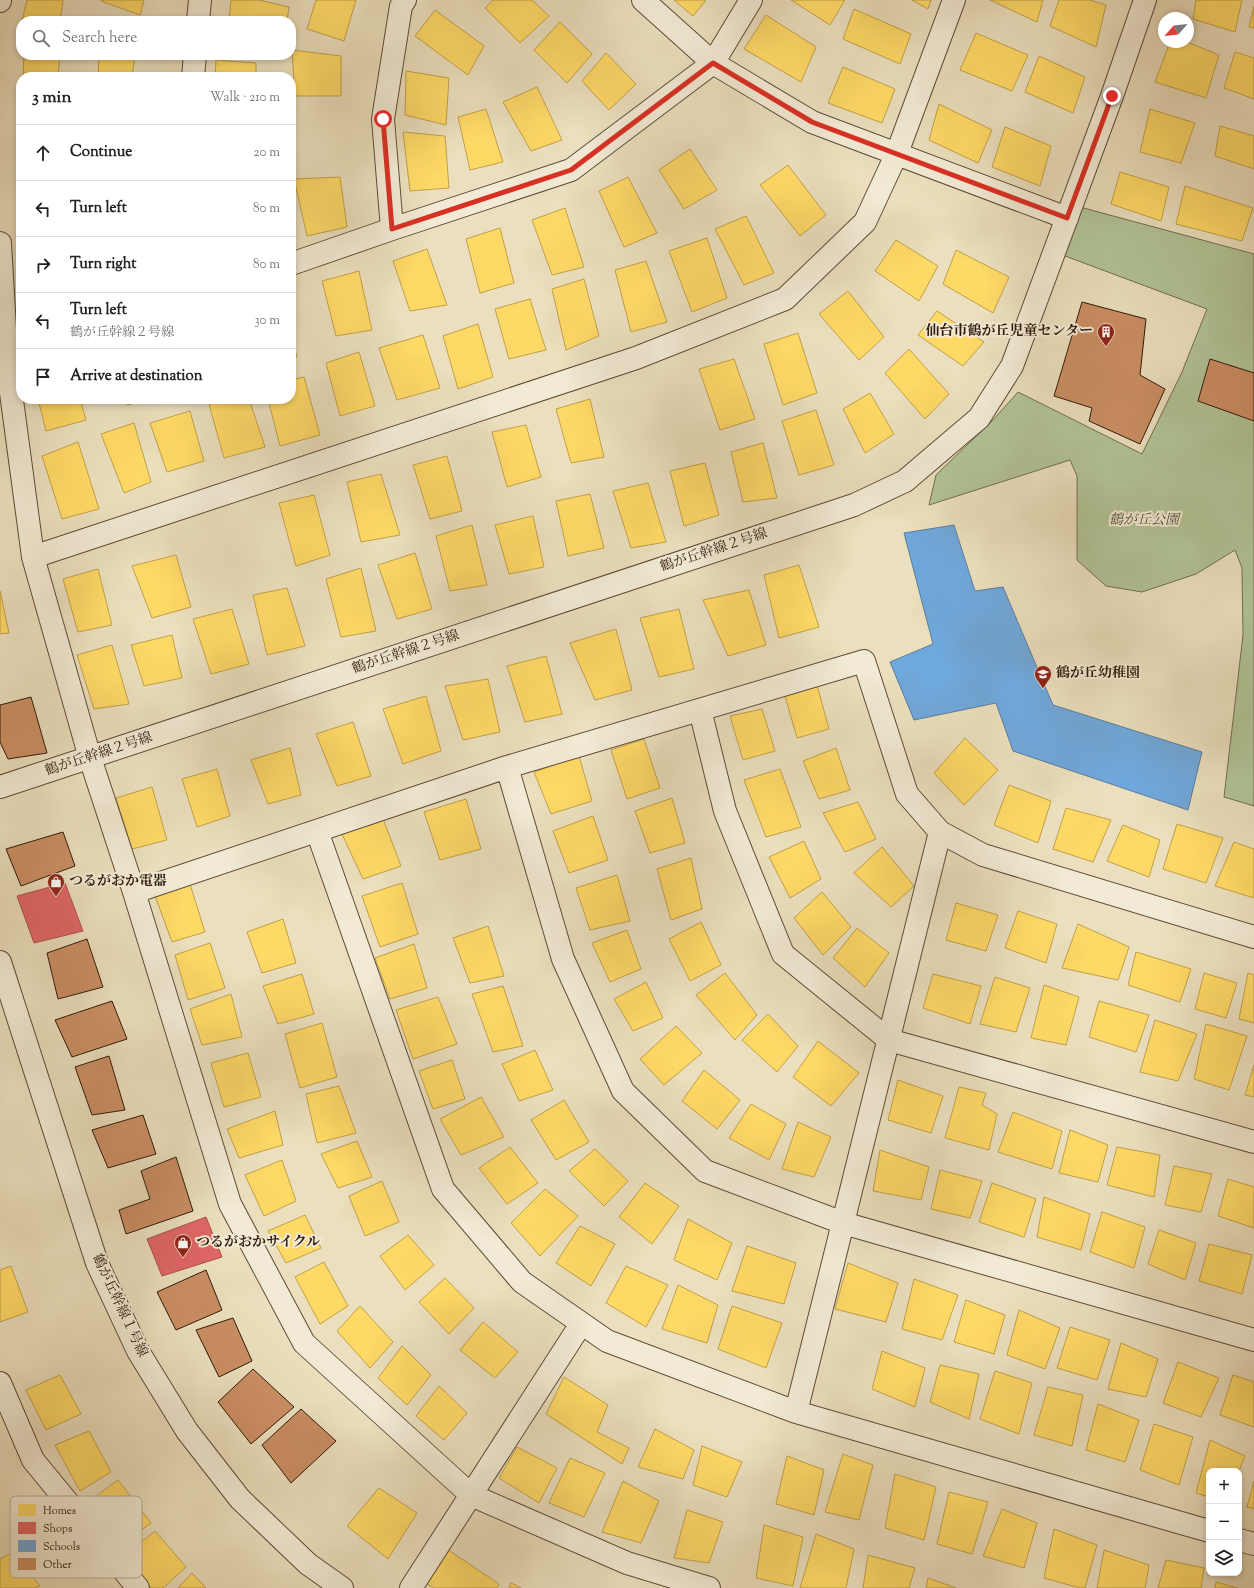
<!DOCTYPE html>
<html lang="en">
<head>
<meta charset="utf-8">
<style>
  :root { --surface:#fff; --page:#f6f6f6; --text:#222; --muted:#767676; --line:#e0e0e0 }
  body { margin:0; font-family:"Sorts Mill Goudy","Noto Serif JP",serif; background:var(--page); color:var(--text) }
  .controls { position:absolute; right:12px; bottom:12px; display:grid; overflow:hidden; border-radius:8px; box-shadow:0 2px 6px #0003 }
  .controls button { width:36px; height:36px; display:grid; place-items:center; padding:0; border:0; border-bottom:1px solid var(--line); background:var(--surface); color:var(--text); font:20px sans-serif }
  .compass { position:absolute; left:1158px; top:12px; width:36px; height:36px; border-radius:50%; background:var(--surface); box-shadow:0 2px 6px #0003; rotate:243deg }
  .stop { position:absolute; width:12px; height:12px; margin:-9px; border:3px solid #d93025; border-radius:50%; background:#fff }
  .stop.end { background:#d93025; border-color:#fff; box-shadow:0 1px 4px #0008 }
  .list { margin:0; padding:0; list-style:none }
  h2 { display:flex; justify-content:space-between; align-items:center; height:52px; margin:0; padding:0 16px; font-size:17px }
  h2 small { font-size:13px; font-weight:400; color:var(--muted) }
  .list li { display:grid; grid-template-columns:26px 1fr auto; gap:12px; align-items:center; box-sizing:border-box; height:56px; padding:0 16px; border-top:1px solid var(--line) }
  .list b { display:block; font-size:15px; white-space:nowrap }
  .list p { margin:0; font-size:13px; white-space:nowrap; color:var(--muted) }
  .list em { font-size:13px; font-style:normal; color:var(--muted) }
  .icon { flex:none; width:22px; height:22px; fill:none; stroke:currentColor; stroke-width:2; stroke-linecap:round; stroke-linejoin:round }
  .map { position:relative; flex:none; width:1254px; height:1588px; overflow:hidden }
  .search { position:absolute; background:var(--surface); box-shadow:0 2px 6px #0003; left:16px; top:16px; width:280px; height:44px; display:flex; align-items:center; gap:10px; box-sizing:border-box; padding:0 14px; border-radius:16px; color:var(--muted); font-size:15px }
  .panel { position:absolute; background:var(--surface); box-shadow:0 2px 6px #0003; left:16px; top:72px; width:280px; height:332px; border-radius:16px }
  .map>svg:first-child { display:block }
  .green { fill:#b1c396; stroke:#706e50 }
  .homes { fill:#ffd966; stroke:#c1a04b }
  .shops { fill:#e06666; stroke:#ab4f4b }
  .schools { fill:#6fa8dc; stroke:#5c7d9d }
  .building { fill:#ca8e63; stroke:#2f1a0b }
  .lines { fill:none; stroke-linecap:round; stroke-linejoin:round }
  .minor-casing { stroke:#5e4b38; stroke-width:24 }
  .tertiary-casing { stroke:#5e4b38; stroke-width:24 }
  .minor { stroke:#f2ead4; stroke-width:22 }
  .tertiary { stroke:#f2ead4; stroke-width:22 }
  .route { stroke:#d93025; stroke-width:5 }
  .labels { text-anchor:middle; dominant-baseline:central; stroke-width:4; stroke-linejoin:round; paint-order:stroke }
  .poi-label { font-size:14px; font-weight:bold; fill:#2f1a0b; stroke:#f2ead4; text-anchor:start }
  .park-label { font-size:14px; font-style:italic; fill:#564d35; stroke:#f2ead4 }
  .street-label { font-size:14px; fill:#2f1a0b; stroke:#f2ead4 }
  .key { fill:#f2ead4; stroke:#b8ac98; stroke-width:1 }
  .key-label { font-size:11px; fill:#2f1a0b }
</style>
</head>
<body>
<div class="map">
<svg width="1254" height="1588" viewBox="0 0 1254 1588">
  <rect width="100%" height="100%" fill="#ebdfbd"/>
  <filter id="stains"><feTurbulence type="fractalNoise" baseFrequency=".005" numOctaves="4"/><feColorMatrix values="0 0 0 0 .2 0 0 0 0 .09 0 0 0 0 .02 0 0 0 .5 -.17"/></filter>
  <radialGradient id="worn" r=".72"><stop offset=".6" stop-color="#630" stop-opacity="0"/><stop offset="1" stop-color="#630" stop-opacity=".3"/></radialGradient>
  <path class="green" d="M1080,207L1254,254V806L1224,797L1243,635L1242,568L1235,550L1196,574L1142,592L1106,586L1077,560V476L1070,460L929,505L936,475L993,420L1018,392L1142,454L1182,372L1207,309L1065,256Z"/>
  <path class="homes" d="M27,0H63L60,21H22Z
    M101,0H144L140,15L101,1Z
    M231,0H259L289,7L287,21H229Z
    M316,0H356L344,41L307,29Z
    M493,0H532L549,16L520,43L485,8Z
    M674,0H706L693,16Z
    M791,0H845L830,25Z
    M912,0H931L928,9Z
    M990,0H1043L1037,22Z
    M1059,0H1090L1106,5L1096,47L1050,26Z
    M1196,0H1242L1235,32L1193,19Z
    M1254,6V28L1249,27Z
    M854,9L911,34L900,64L843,39Z
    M435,10L484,46L468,75L415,36Z
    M766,15L816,47L801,82L744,49Z
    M560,22L592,54L567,83L534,50Z
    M976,33L1028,55L1012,91L960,70Z
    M1170,42H1187L1219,55L1206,98L1155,82Z
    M292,50L341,56V96H295Z
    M1235,52L1254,58V99L1224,88Z
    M606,53L636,84L609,110L582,81Z
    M24,55H60L58,77H23Z
    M99,55H135L132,77H98Z
    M1039,56L1085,77L1073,113L1025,92Z
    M216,60L256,63V77H215Z
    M843,67L895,89L882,123L828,103Z
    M406,71L449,78L446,125L405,115Z
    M537,87L562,140L531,151L503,102Z
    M939,104L992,130L978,163L929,140Z
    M486,109L503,162L470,170L458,117Z
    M1150,109L1195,123L1181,163L1140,152Z
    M1220,126L1254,136V169L1215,156Z
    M1005,127L1051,146L1040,186L992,167Z
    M403,132L445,136L449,188L410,191Z
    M690,149L717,190L684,209L659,170Z
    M788,165L826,215L800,236L760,185Z
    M1120,172L1169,187L1161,221L1111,204Z
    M340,177L347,227L307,236L294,179Z
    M628,177L657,233L624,247L599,191Z
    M1185,186L1253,208L1242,241L1176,224Z
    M565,208L584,267L552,275L532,220Z
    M746,216L774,273L744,285L715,229Z
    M500,228L514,283L480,293L466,239Z
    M707,238L727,298L692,312L669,251Z
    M896,240L938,266L919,301L875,271Z
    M427,249L447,305L410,311L393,261Z
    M956,250L1009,277L993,313L943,284Z
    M646,261L667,322L631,332L615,270Z
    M359,271L372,330L336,336L322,281Z
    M584,279L599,336L566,350L552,289Z
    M848,291L884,337L859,360L819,314Z
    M530,299L546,350L509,359L495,309Z
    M937,311L984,342L963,366L918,335Z
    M478,324L493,377L458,389L443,336Z
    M798,333L817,393L783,405L764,344Z
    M423,335L440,388L397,400L379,348Z
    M291,337L297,357L291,359Z
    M909,349L949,394L925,419L885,373Z
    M359,352L375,406L340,416L326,363Z
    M734,359L755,419L720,430L699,369Z
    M304,377L320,435L280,446L268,399H291V380Z
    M870,393L894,434L865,453L843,409Z
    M38,399H80L86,420L46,431Z
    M125,399H150L127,405Z
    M224,399H249L265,447L224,458L209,404Z
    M590,399L604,457L571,463L556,409Z
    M816,410L834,465L799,475L782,421Z
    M190,411L204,461L167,472L150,423Z
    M134,423L151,482L124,493L101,434Z
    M526,425L541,477L507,487L492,432Z
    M78,442L99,509L62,519L42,456Z
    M763,443L777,498L743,502L731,452Z
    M447,456L462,511L430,519L413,465Z
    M705,463L719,515L684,526L670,471Z
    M381,474L400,535L361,542L347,482Z
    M648,483L666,542L631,548L613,491Z
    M590,494L604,548L568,556L556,501Z
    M314,495L330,555L296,566L279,503Z
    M533,516L544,567L509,574L495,525Z
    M472,525L487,585L450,591L436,536Z
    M415,553L432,609L397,619L378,565Z
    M176,555L191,607L152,618L132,566Z
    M799,565L819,627L779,638L764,575Z
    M361,568L376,631L341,637L326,579Z
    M98,569L112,625L78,632L63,579Z
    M287,588L305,646L267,655L253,595Z
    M749,590L766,645L728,656L703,600Z
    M0,591L9,633L0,634Z
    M232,609L249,664L211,674L193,619Z
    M679,609L694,669L659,677L640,618Z
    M616,629L632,690L595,700L570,643Z
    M172,635L182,678L144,686L131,645Z
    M112,645L129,704L94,709L77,655Z
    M546,656L562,714L525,722L507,666Z
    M488,679L500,732L463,740L445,686Z
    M817,685L829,729L797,738L785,696Z
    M426,696L441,751L403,764L383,709Z
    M762,709L775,751L743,760L730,716Z
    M353,722L371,776L337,786L316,734Z
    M965,738L998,770L964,805L934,773Z
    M644,739L660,788L627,799L611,750Z
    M290,748L301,795L268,804L251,760Z
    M836,748L850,790L819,799L803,761Z
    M579,756L592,801L551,814L534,772Z
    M217,769L230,816L197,827L182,779Z
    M780,769L801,827L766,837L744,780Z
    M1009,785L1051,801L1038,843L994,825Z
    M152,787L167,840L132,849L116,798Z
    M672,798L685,843L650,853L635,811Z
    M466,799L481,849L440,860L424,812Z
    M858,802L876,839L845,852L823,813Z
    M1066,808L1111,820L1093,862L1053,849Z
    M382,816L401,866L363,879L341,832Z
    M593,816L608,860L569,873L553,831Z
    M1177,824L1223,838L1206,883L1163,869Z
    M1123,825L1160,840L1149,877L1107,861Z
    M804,841L821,879L790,898L769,857Z
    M1234,842L1254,849V898L1215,886Z
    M882,847L914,886L891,907L854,873Z
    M691,858L702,909L671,920L657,869Z
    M617,875L630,921L590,930L576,888Z
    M189,881L205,932L172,942L154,893Z
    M402,883L418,934L380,947L362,896Z
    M822,892L851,927L823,955L794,918Z
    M956,903L998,915L986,951L946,940Z
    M1018,911L1057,924L1046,963L1005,948Z
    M283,919L296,963L262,973L247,932Z
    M701,922L721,965L690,981L669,939Z
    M1078,924L1129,947L1118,980L1062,968Z
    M488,926L504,976L470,983L453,938Z
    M857,928L889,953L865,987L833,958Z
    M627,930L641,969L610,982L592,943Z
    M210,943L225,988L188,1000L175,955Z
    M414,944L427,988L390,999L375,958Z
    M1136,952L1191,969L1180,1002L1128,985Z
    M725,973L757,1015L735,1040L696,995Z
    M1204,973L1237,983L1226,1018L1195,1009Z
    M1248,973L1254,975V1023L1239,1019Z
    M302,974L314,1014L278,1024L263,986Z
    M933,974L981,986L970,1024L923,1008Z
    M995,977L1030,988L1016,1032L980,1024Z
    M646,982L663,1018L633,1031L614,999Z
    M1044,985L1079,997L1066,1045L1031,1038Z
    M503,986L523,1046L493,1052L472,994Z
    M231,994L242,1037L202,1045L190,1009Z
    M438,997L457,1044L413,1059L396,1010Z
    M1099,1001L1149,1015L1136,1052L1089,1037Z
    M768,1014L798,1046L777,1072L742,1040Z
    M1155,1020L1197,1034L1178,1081L1140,1072Z
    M322,1023L337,1077L300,1088L285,1034Z
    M1206,1024L1247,1036L1229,1090L1194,1079Z
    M676,1026L702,1053L664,1085L640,1059Z
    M818,1041L859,1073L831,1106L793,1077Z
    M535,1050L553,1090L519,1101L502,1064Z
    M248,1053L261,1097L224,1107L211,1063Z
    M452,1060L465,1099L433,1109L419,1071Z
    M1254,1065V1097L1245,1095Z
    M704,1070L740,1100L717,1129L682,1101Z
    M898,1080L943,1096L931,1133L888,1120Z
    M339,1086L356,1133L317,1143L306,1094Z
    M959,1087L986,1093L982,1105L997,1114L989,1150L945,1138Z
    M481,1097L504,1137L461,1155L440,1119Z
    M564,1100L589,1142L556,1160L531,1120Z
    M751,1104L786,1124L769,1160L729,1138Z
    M275,1111L283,1145L239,1158L227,1129Z
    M1013,1112L1062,1131L1052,1169L998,1152Z
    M798,1122L831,1137L814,1177L782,1169Z
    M1070,1130L1108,1145L1098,1182L1059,1173Z
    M357,1141L372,1177L338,1188L321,1154Z
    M510,1147L538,1183L507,1204L479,1168Z
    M1117,1147L1160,1155L1154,1197L1107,1185Z
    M595,1149L628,1181L604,1206L569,1171Z
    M880,1150L929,1167L921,1200L873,1191Z
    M282,1160L296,1201L264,1216L245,1175Z
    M1174,1166L1212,1174L1201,1212L1165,1205Z
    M940,1170L982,1181L970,1218L931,1209Z
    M1228,1179L1254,1187V1228L1218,1216Z
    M382,1181L399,1222L365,1236L349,1196Z
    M645,1183L679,1206L652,1244L619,1217Z
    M992,1183L1036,1199L1024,1237L979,1222Z
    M545,1189L578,1216L540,1256L511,1223Z
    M1044,1197L1090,1214L1081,1250L1037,1237Z
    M1102,1212L1145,1227L1134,1268L1090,1252Z
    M305,1215L321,1248L286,1263L268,1231Z
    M688,1219L732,1243L717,1280L674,1260Z
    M580,1226L615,1244L591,1286L556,1263Z
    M1159,1230L1196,1243L1185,1280L1148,1264Z
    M408,1235L434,1265L405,1290L380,1256Z
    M1209,1244L1252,1255L1242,1294L1199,1281Z
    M747,1246L796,1263L784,1304L732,1291Z
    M324,1262L348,1306L320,1324L295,1277Z
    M848,1263L898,1283L886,1322L835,1309Z
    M11,1266L28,1312L0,1322V1270Z
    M626,1266L668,1285L646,1327L606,1303Z
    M445,1278L474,1308L449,1334L419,1302Z
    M914,1279L958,1295L942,1340L902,1329Z
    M678,1285L718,1305L707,1343L662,1329Z
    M966,1300L1005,1315L994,1354L954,1342Z
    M360,1306L393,1342L370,1368L337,1331Z
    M732,1306L782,1323L766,1368L718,1349Z
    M1019,1310L1060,1328L1045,1369L1007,1355Z
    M483,1322L518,1352L495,1378L460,1350Z
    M1070,1327L1110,1340L1097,1380L1057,1368Z
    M1121,1343L1158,1359L1146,1397L1108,1389Z
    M402,1346L431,1375L407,1405L378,1378Z
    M882,1351L925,1368L915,1407L872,1389Z
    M1178,1362L1219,1378L1201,1417L1163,1403Z
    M940,1365L979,1374L969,1419L930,1402Z
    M995,1371L1032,1383L1019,1434L980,1419Z
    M60,1375L81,1414L46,1430L26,1390Z
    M1233,1375L1254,1382V1427L1220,1415Z
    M564,1377L608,1405L597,1432L629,1448L622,1464L546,1414Z
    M439,1386L467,1413L444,1440L416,1416Z
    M1048,1387L1083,1395L1072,1446L1034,1435Z
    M1098,1404L1139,1420L1125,1462L1086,1450Z
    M1154,1424L1193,1437L1179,1485L1140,1470Z
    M655,1429L694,1450L683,1479L638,1467Z
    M89,1431L111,1472L80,1491L55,1445Z
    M1210,1440L1245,1456L1239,1471H1209V1497L1196,1493Z
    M702,1446L742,1462L727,1497L693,1485Z
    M517,1447L557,1468L539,1503L499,1478Z
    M843,1454L873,1465L859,1520L825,1512Z
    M787,1456L824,1470L814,1515L776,1504Z
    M570,1458L605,1473L584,1517L549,1503Z
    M895,1474L936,1487L924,1540L885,1528Z
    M118,1480L151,1523L122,1544L88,1502Z
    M623,1481L659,1501L641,1543L602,1532Z
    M1254,1481V1509L1247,1507Z
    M379,1488L417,1513L388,1559L347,1526Z
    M949,1492L988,1502L972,1554L937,1544Z
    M1002,1509L1037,1523L1024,1568L983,1556Z
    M687,1510L723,1522L709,1563L674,1558Z
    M764,1525L803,1537L793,1586L756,1578Z
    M1054,1529L1097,1545L1085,1588H1080L1044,1578Z
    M155,1531L186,1567L163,1588H151L124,1556Z
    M816,1534L854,1549L846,1588H800Z
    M447,1549L499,1584L497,1588H434L427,1584Z
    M1104,1550L1149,1565L1145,1588H1097Z
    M13,1552L40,1586L35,1588H0V1559Z
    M868,1555L915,1568L909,1588H863Z
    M1166,1560L1204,1568L1201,1588H1158Z
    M192,1573L206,1588H178Z
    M928,1578L956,1588H926Z
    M1216,1582L1238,1588H1215Z
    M511,1583L521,1588H509Z"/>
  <path class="shops" d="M65,883L83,931L34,943L17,896Z
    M206,1217L222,1257L162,1276L147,1239Z"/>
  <path class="schools" d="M954,525L975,591L1003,587L1053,705L1202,752L1188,810L1013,751L996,703L914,720L890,662L933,644L904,533Z"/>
  <path class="building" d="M1082,302L1146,319L1140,375L1165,389L1140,444L1089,421L1092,408L1054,396Z
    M1210,359L1254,373V421L1198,401Z
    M31,697L47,753L8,759L0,742V705Z
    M63,832L75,866L21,886L6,849Z
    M87,939L103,987L58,999L47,953Z
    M112,1001L127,1039L72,1057L55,1020Z
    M109,1056L125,1110L92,1115L75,1067Z
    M143,1115L156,1154L108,1168L92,1130Z
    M176,1157L193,1211L126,1234L119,1210L150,1199L141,1171Z
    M206,1270L222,1310L176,1330L157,1292Z
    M233,1318L252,1361L219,1377L196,1330Z
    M253,1369L294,1407L251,1444L218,1402Z
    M301,1409L336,1441L291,1483L262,1445Z"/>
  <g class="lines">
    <defs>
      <path id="minor" d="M643,0L713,63L812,122L1067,218
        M0,1V0
        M198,21L200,0
        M193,77L195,55
        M392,229L383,119L401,6L405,0
        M0,243L7,363L33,557L90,758L134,892L507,767L864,661L907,794L940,832L983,855L1254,937
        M291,264L392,229L571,170L713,63L751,0
        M33,557L636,358L785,299L865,222L897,153L954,0
        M700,710L725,811L783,954L889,1040L1254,1142
        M507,767L563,959L623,1091L705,1171L843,1223L1254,1340
        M317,831L443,1189L522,1282L607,1341L796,1412
        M940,832L796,1412L1209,1531
        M134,892L230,1204L304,1343L471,1495L627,1563L709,1588
        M0,1383L33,1460L138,1588
        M1239,1540L1254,1544
        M411,1588L581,1324"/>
      <path id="tertiary" d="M0,787L854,505L905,481L979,418L1012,366L1112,96L1145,0
        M0,962L97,1263L138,1351L187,1431L240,1499L308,1564L342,1588"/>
    </defs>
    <use href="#minor" class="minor-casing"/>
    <use href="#tertiary" class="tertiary-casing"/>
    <use href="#minor" class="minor"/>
    <use href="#tertiary" class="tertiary"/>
  </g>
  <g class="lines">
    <path class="route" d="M383,119L392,229L571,170L713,63L812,122L1067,218L1112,96"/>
  </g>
  <defs>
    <symbol id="building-pin" viewBox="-11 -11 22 30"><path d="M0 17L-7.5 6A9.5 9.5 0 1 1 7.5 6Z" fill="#8f2418" stroke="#f2ead4"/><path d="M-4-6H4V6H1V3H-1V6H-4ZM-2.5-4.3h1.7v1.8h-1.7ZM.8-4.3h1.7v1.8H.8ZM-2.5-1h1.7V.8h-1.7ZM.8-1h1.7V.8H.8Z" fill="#fff"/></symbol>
    <symbol id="school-pin" viewBox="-11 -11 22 30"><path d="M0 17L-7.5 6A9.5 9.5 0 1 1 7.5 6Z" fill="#8f2418" stroke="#f2ead4"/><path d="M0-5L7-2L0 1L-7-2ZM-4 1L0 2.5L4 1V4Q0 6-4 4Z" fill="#fff"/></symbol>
    <symbol id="shop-pin" viewBox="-11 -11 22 30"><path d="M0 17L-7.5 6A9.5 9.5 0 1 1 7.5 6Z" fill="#8f2418" stroke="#f2ead4"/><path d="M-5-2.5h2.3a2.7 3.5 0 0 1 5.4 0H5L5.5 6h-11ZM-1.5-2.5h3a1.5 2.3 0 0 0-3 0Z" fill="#fff"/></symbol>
  </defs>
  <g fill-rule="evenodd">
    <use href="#building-pin" x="1096" y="322" width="20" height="27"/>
    <use href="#school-pin" x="1033" y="664" width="20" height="27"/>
    <use href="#shop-pin" x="46" y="872" width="20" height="27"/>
    <use href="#shop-pin" x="173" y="1233" width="20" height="27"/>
  </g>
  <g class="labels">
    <g class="poi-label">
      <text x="1093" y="332" text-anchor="end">仙台市鶴が丘児童センター</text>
      <text x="1056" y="674">鶴が丘幼稚園</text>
      <text x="69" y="882">つるがおか電器</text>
      <text x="196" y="1243">つるがおかサイクル</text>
    </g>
    <g class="park-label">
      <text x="1144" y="521">鶴が丘公園</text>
    </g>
    <g class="street-label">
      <text transform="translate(714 551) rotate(-18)">鶴が丘幹線２号線</text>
      <text transform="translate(406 653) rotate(-18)">鶴が丘幹線２号線</text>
      <text transform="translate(99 755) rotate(-18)">鶴が丘幹線２号線</text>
      <text transform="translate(119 1306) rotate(65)">鶴が丘幹線１号線</text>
    </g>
  </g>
  <rect x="10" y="1496" width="132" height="82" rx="6" class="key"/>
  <rect x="18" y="1504" width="18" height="12" fill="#ffd966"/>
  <rect x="18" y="1522" width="18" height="12" fill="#e06666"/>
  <rect x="18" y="1540" width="18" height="12" fill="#6fa8dc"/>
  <rect x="18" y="1558" width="18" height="12" fill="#ca8e63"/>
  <g class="key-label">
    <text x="43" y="1514">Homes</text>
    <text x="43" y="1532">Shops</text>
    <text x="43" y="1550">Schools</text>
    <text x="43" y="1568">Other</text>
  </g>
  <rect width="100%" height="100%" filter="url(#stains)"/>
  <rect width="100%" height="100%" fill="url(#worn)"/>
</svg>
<div class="controls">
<button>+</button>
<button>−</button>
<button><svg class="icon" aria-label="layers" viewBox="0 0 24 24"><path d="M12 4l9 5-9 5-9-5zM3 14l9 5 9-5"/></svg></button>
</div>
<svg class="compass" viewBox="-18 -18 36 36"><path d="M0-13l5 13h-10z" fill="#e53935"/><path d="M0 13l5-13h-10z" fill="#767676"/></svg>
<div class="stop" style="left:383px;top:119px"></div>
<div class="stop end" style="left:1112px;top:96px"></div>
<div class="search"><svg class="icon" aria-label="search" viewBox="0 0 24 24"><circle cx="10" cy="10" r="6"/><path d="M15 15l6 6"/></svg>Search here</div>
<section class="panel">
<h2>3 min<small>Walk · 210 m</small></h2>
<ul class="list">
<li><svg class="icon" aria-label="ahead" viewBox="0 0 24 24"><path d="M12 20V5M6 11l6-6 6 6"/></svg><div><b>Continue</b></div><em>20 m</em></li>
<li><svg class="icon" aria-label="left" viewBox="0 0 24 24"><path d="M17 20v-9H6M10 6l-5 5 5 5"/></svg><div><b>Turn left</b></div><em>80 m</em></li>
<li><svg class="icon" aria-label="right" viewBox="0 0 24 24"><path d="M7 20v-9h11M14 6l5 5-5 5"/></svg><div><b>Turn right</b></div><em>80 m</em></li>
<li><svg class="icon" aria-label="left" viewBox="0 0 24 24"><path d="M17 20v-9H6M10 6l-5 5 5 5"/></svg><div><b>Turn left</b><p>鶴が丘幹線２号線</p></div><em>30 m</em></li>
<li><svg class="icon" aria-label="arrive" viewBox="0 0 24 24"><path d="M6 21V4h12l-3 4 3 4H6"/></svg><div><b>Arrive at destination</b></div></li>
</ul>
</section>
</div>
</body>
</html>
